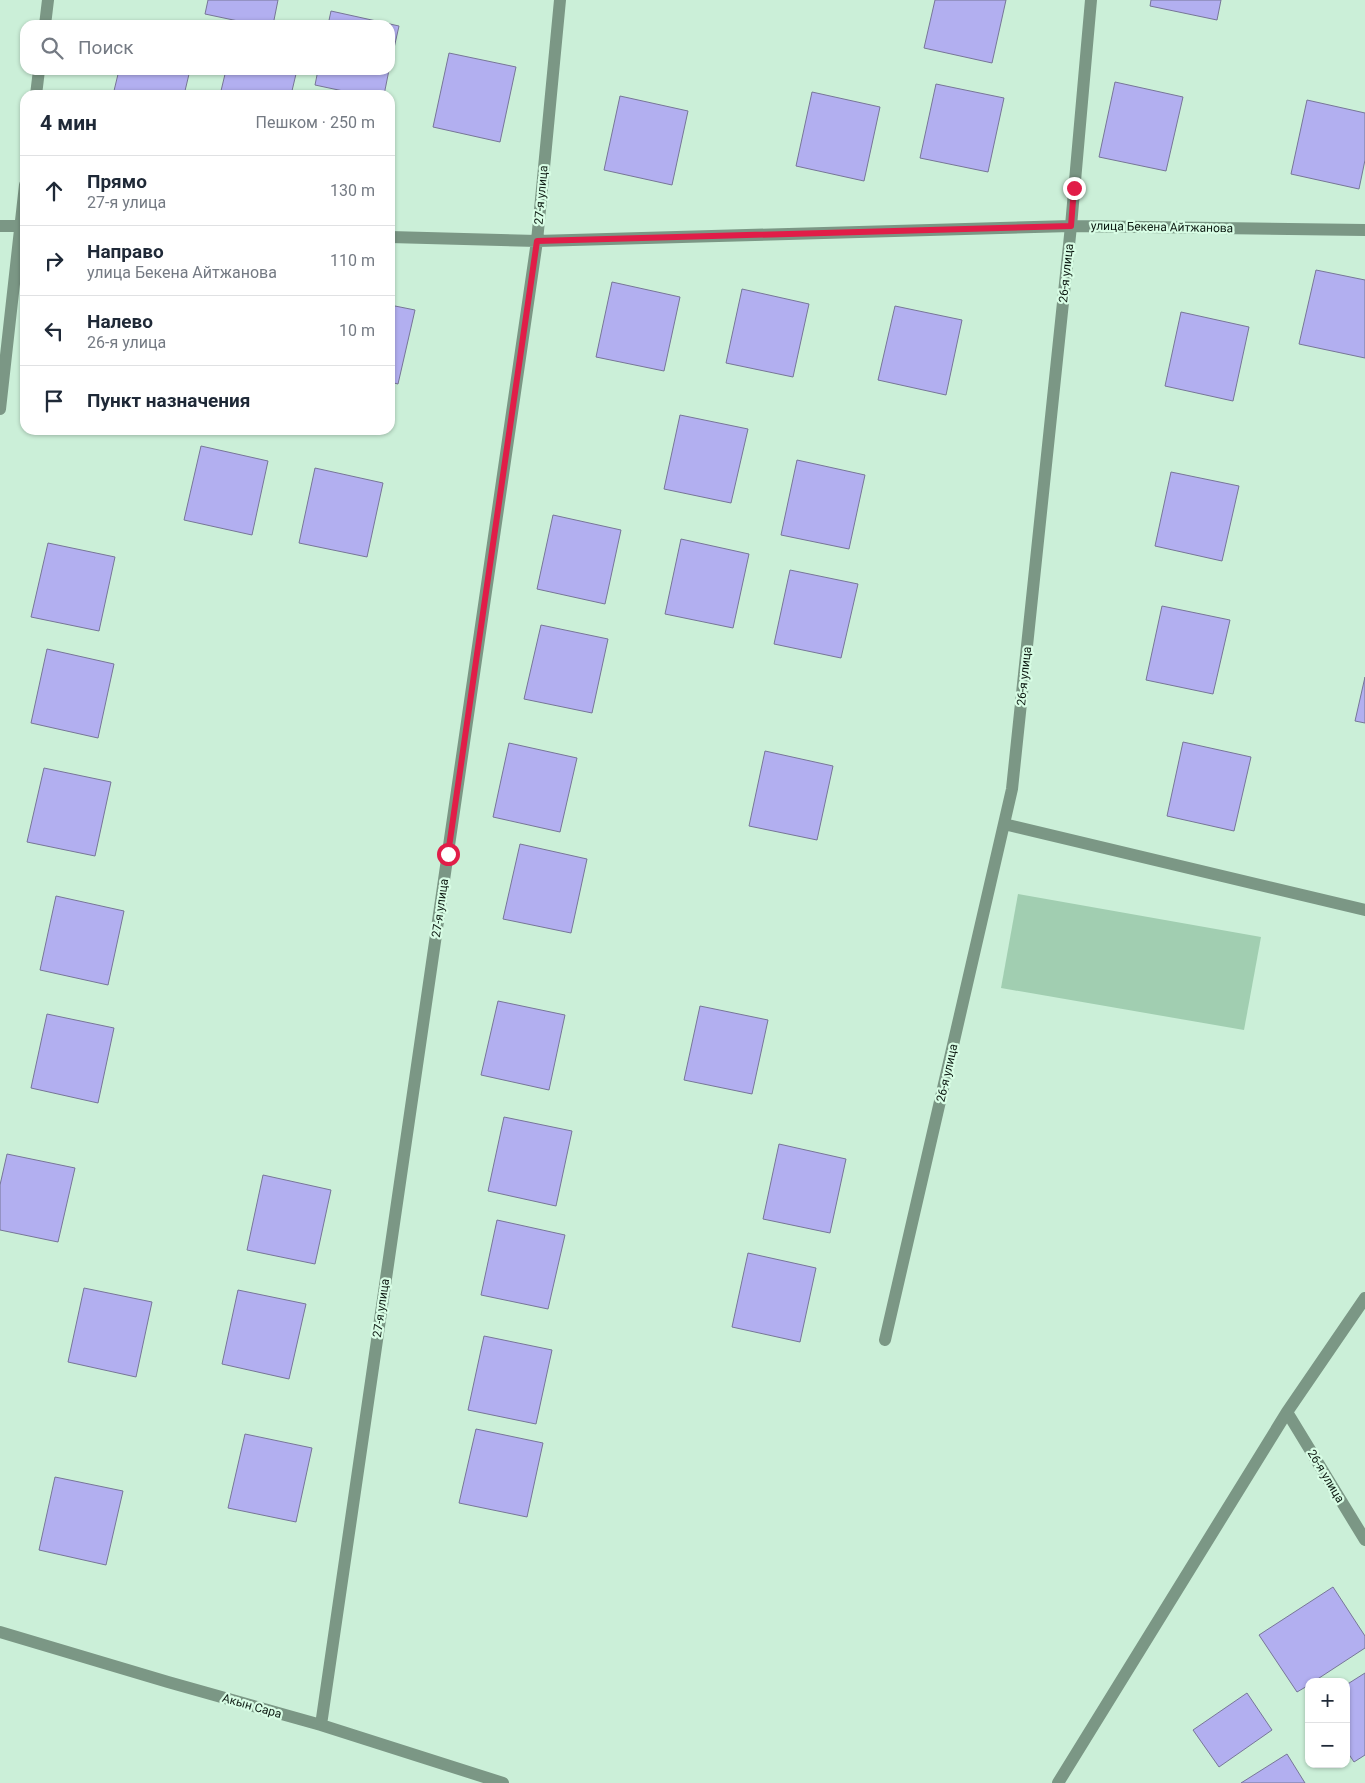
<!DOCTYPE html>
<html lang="ru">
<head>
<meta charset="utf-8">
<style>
  :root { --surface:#fff; --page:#f2f2f3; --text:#1f2937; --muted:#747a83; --line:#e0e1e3 }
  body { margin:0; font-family:Roboto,sans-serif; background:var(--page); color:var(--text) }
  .controls { position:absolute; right:15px; bottom:15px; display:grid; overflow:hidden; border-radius:10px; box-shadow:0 1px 4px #0004 }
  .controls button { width:45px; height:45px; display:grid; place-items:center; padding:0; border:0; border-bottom:1px solid var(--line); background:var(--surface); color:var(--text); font:25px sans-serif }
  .stop { position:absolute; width:15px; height:15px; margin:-11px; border:4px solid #e11d48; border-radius:50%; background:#fff }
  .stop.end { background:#e11d48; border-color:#fff; box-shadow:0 1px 5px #0008 }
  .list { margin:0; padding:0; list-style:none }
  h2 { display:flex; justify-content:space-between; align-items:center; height:65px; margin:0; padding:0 20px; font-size:21px }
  h2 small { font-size:16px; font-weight:400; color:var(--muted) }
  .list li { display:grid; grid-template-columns:32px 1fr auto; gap:15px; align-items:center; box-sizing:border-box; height:70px; padding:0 20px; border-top:1px solid var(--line) }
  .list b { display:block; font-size:19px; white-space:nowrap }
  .list p { margin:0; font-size:16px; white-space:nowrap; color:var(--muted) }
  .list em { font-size:16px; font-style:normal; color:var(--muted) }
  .icon { flex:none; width:28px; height:28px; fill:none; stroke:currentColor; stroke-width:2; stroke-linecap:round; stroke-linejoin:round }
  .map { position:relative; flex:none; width:1365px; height:1783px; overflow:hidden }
  .search { position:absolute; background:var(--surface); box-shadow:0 1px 4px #0004; left:20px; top:20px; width:375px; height:55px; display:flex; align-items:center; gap:12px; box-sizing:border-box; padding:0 18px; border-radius:15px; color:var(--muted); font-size:19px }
  .panel { position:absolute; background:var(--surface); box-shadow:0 1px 4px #0004; left:20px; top:90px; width:375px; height:345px; border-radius:15px }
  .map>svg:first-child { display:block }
  .green { fill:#a1ceb1 }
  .building { fill:#b2aff0; stroke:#777697 }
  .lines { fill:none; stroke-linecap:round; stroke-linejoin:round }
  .minor { stroke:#7b9785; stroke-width:12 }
  .route { stroke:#e11d48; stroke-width:6 }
  .labels { text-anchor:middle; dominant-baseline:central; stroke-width:4.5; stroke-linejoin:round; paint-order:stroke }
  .street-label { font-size:12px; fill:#0d1a12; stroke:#d8fde5 }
</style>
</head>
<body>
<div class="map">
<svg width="1365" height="1783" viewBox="0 0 1365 1783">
  <rect width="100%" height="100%" fill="#cbefd8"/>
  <path class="green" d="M1018,894L1261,937L1244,1030L1001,988Z"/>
  <path class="building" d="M208,0H278L273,25H257L205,14Z
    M935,0H1006L992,63L924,48Z
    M1151,0H1221L1217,20L1150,6Z
    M331,11L399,26L390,66V25H328Z
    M449,53L516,67L500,142L433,127Z
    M119,70H190L184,95H113Z
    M226,70H276L296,74L291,95H220Z
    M318,70H389L384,95H362L315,85Z
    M1115,82L1183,97L1166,171L1099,157Z
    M936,84L1004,98L988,172L920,158Z
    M812,92L880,107L864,181L796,166Z
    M620,96L688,111L672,185L604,170Z
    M1307,100L1365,113V160L1359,189L1291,174Z
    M1316,270L1365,280V358L1299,344Z
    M612,282L680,297L664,371L596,357Z
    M742,289L809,304L793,377L726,363Z
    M390,305L415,310L398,384L390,382Z
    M895,306L962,320L946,395L878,380Z
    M1181,312L1249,327L1233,401L1165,386Z
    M680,415L748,429L731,503L664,489Z
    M201,446L268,461L252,535L184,520Z
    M797,460L865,475L849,549L781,535Z
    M315,468L383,483L367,557L299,543Z
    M1171,472L1239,486L1222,561L1155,546Z
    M553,515L621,530L605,604L537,589Z
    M681,539L749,554L733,628L665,614Z
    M48,543L115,557L99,631L31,617Z
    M790,570L858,584L841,658L774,644Z
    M1162,606L1230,620L1213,694L1146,680Z
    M541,625L608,639L592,713L524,699Z
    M47,649L114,664L98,738L31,723Z
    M1365,677V723L1355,721Z
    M1183,742L1251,757L1234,831L1167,816Z
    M509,743L577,758L560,832L493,817Z
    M765,751L833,766L817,840L749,826Z
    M44,768L111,782L95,856L27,842Z
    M520,844L587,859L571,933L503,919Z
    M56,896L124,911L108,985L40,970Z
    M498,1001L565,1015L549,1090L481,1075Z
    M700,1006L768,1020L752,1094L684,1080Z
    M47,1014L114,1028L98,1103L31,1088Z
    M504,1117L572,1131L556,1206L488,1191Z
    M779,1144L846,1159L830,1233L763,1219Z
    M7,1154L75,1168L58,1242L0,1230V1185Z
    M263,1175L331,1190L315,1264L247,1250Z
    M497,1220L565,1235L548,1309L481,1295Z
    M748,1253L816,1268L800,1342L732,1327Z
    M84,1288L152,1302L136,1377L68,1362Z
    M238,1290L306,1304L289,1379L222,1364Z
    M484,1336L552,1350L536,1424L468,1410Z
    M476,1429L543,1443L527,1517L459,1503Z
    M245,1434L312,1448L296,1522L228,1508Z
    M55,1477L123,1491L106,1565L39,1550Z
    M1333,1587L1365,1636V1648L1313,1682H1309V1685L1297,1692L1259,1635Z
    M1365,1673V1755L1354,1762L1346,1750V1685Z
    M1247,1693L1272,1730L1219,1767L1193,1730Z
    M1287,1754L1305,1783H1241Z"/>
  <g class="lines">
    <path class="minor" d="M45,25L48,0
      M36,95L39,70
      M0,226H25
      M390,237L537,241L1071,226L1365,230
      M0,409L25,185
      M1004,824L1365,910
      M885,1340L1012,789L1071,226L1091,0
      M1287,1412L1365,1540
      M0,1632L168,1682L321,1725L503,1783
      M321,1725L537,241L560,0
      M1058,1783L1287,1412L1365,1298"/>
  </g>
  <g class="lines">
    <path class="route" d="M448,854L537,241L1071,226L1074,188"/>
  </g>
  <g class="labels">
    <g class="street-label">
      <text transform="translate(541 195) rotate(-85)">27-я улица</text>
      <text transform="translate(1162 227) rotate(1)">улица Бекена Айтжанова</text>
      <text transform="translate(1066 273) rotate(-84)">26-я улица</text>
      <text transform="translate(1024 676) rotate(-84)">26-я улица</text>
      <text transform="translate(440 908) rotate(-82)">27-я улица</text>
      <text transform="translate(947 1073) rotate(-77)">26-я улица</text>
      <text transform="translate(381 1308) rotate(-82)">27-я улица</text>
      <text transform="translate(1326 1476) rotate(59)">26-я улица</text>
      <text transform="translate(252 1706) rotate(16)">Акын Сара</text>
    </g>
  </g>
</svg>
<div class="controls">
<button>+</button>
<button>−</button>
</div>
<div class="stop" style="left:448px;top:854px"></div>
<div class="stop end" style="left:1074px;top:188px"></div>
<div class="search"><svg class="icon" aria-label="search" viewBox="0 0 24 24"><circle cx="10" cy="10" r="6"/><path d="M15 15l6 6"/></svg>Поиск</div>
<section class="panel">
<h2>4 мин<small>Пешком · 250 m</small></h2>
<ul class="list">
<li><svg class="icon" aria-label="ahead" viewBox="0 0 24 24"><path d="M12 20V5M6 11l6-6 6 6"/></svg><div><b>Прямо</b><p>27-я улица</p></div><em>130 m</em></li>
<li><svg class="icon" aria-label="right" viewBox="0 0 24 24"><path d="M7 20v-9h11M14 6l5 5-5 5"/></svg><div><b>Направо</b><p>улица Бекена Айтжанова</p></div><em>110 m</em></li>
<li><svg class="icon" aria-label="left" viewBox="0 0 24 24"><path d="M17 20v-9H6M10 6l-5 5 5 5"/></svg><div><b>Налево</b><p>26-я улица</p></div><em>10 m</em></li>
<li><svg class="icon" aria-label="arrive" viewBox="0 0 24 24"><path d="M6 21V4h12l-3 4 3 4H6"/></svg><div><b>Пункт назначения</b></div></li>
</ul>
</section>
</div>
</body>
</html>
